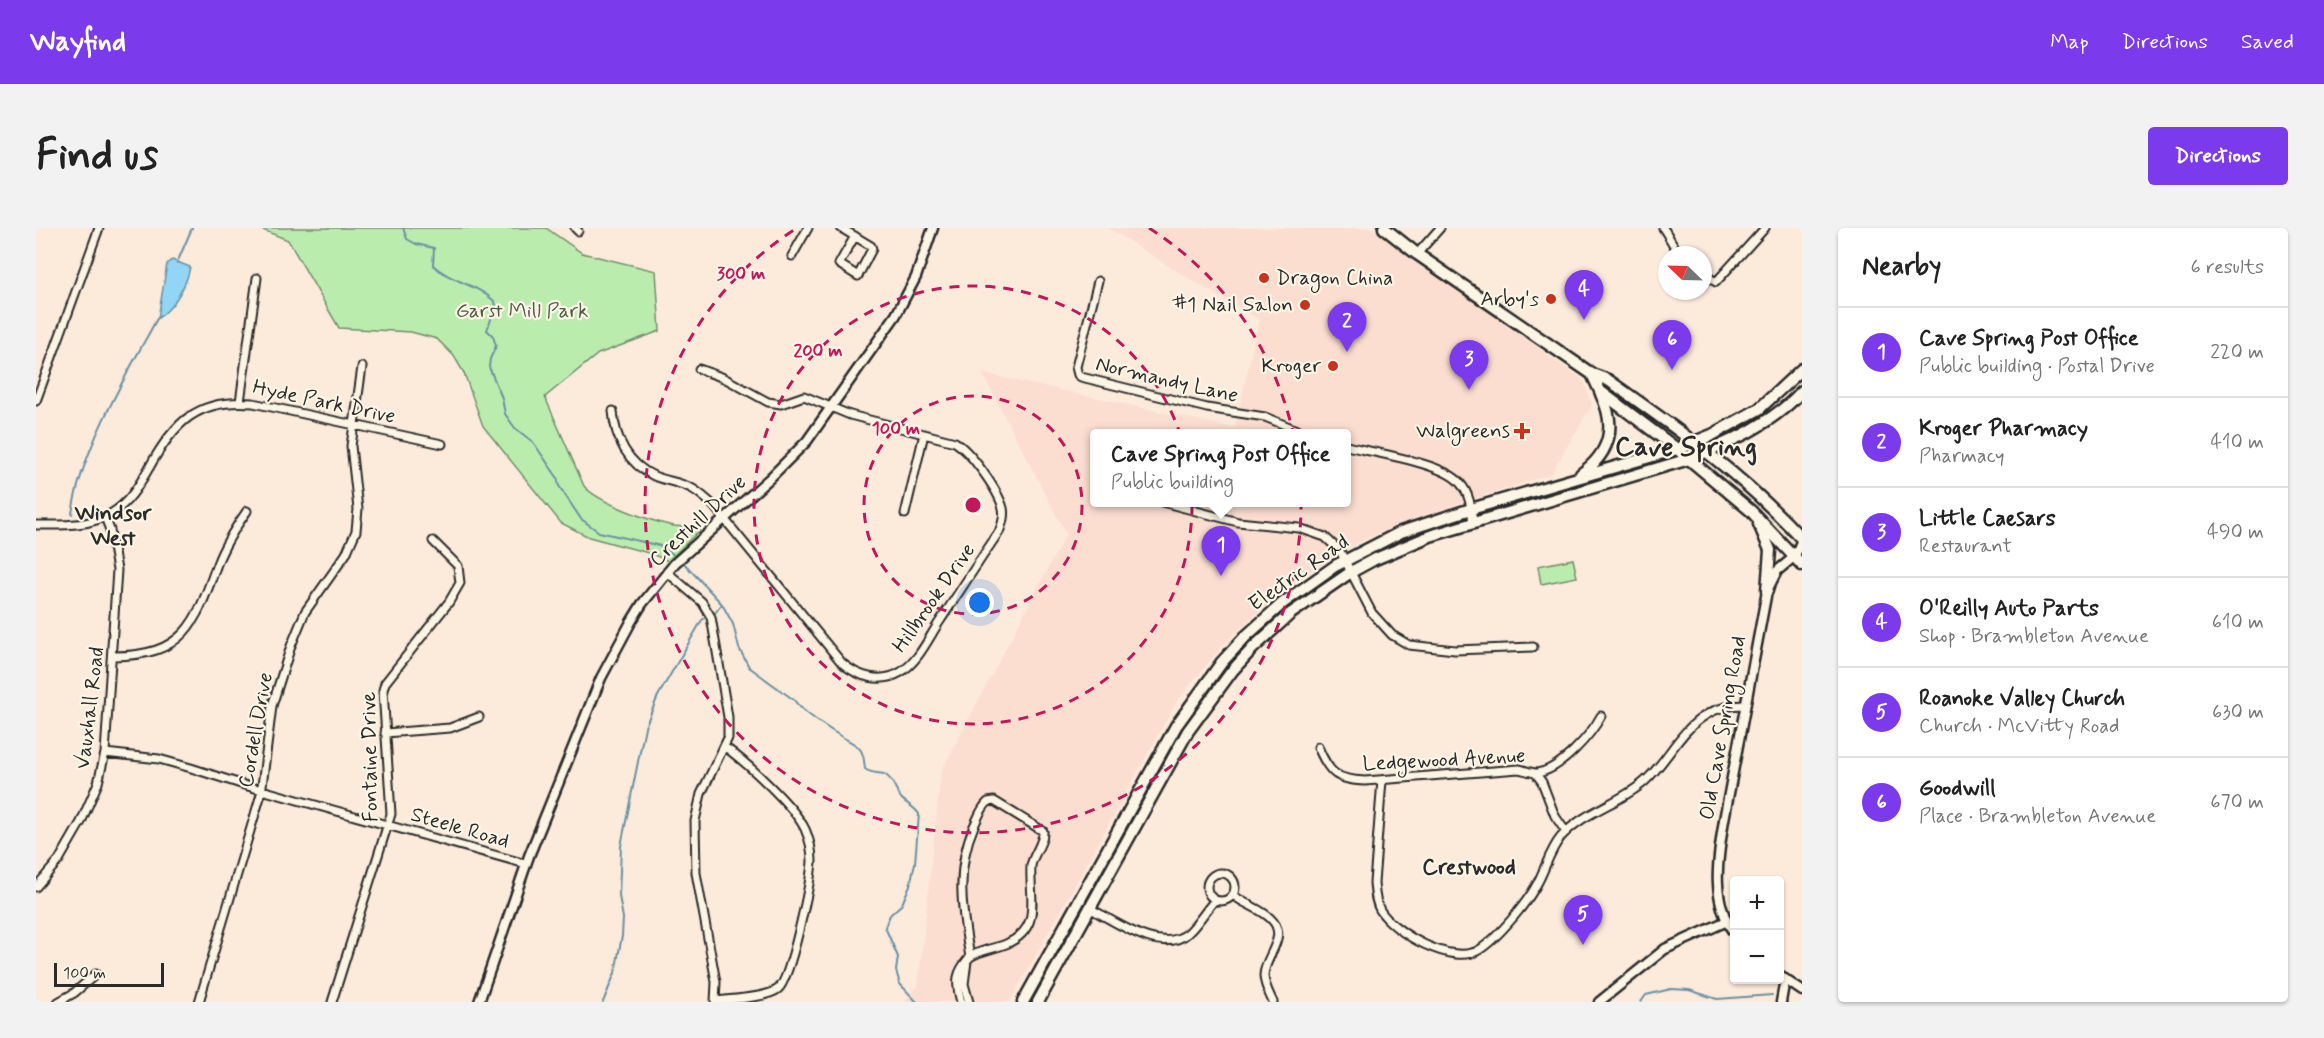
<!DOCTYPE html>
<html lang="en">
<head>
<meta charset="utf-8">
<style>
  :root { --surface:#fff; --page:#f2f2f2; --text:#222; --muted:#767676; --line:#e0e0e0; --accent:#7c3aed }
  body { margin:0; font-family:Mynerve,sans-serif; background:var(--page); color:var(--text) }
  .controls { position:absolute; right:18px; bottom:18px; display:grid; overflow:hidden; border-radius:6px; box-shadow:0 2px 4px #0004 }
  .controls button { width:54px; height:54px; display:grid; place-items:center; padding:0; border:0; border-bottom:2px solid var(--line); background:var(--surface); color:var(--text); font:30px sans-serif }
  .compass { position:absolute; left:1622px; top:18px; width:54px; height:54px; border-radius:50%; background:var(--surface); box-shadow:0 2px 4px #0004; rotate:293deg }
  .scale { position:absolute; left:18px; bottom:15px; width:110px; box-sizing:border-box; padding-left:6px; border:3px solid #2b2b2b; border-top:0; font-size:16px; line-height:21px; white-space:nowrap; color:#2b2b2b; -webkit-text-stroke:4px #fcf5e5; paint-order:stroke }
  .you { position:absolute; left:944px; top:375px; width:21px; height:21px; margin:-15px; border:4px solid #fff; border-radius:50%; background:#1a73e8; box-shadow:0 0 0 9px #1a73e833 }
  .badge { display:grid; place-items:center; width:39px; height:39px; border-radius:50%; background:var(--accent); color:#fff; font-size:20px; font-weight:700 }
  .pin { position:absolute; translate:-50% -50px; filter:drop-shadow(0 2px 3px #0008) }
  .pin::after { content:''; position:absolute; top:32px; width:21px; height:18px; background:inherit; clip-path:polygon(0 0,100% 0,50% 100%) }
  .popup { position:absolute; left:1054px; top:201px; width:261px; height:78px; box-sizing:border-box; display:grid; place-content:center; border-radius:6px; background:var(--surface); filter:drop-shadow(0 2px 4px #0005); font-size:20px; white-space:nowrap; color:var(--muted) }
  .popup b { font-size:22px; color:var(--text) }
  .popup::after { content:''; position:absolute; left:50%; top:100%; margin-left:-12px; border:12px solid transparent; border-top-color:var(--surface) }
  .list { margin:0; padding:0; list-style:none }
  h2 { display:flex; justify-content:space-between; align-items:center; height:78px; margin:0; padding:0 24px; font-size:26px }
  h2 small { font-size:20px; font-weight:400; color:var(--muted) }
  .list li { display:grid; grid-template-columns:39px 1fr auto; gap:18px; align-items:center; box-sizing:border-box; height:90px; padding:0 24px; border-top:2px solid var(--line) }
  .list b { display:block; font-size:22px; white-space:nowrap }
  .list p { margin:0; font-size:20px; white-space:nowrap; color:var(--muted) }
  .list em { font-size:20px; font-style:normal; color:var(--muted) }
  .map { position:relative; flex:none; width:1766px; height:774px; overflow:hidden; border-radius:6px }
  header { display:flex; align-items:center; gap:36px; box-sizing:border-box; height:84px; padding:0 30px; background:var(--accent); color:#fff }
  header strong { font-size:28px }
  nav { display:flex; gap:33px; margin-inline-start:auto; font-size:21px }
  .intro { display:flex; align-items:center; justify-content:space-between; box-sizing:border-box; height:144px; padding:0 36px }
  h1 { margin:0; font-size:42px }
  .button { padding:15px 27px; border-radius:6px; background:var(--accent); color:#fff; font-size:21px; font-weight:700 }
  main { display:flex; gap:36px; padding:0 36px }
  aside { flex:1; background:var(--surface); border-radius:6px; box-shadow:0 2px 4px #0004 }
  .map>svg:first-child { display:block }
  .built { fill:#fcded0; fill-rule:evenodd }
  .green { fill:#baedad; stroke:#728c6c; stroke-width:1.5 }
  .water { fill:#92d5f4; stroke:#6991a4; stroke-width:1.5 }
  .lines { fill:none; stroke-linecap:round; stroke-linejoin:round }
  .stream { stroke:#6991a4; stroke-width:2 }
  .minor-casing { stroke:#2b2b2b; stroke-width:11 }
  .tertiary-casing { stroke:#2b2b2b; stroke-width:13 }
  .primary-casing { stroke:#2b2b2b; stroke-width:15 }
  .minor { stroke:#fcf5e5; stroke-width:7 }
  .tertiary { stroke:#fcf5e5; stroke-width:8 }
  .primary { stroke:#fcf5e5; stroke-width:10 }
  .ring { fill:none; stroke:#c2185b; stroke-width:3; stroke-dasharray:10 8 }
  .poi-dot { fill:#c8321e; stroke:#fcf5e5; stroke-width:2 }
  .labels { text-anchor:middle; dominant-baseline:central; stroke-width:4.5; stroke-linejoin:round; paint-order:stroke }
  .poi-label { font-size:21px; fill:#2b2b2b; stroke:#fcf5e5; text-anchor:end }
  .park-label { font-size:21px; fill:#4f5c4c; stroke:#fcf5e5 }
  .street-label { font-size:21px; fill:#2b2b2b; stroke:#fcf5e5 }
  .neighbourhood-label { font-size:22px; font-weight:bold; fill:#2b2b2b; stroke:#fcf5e5 }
  .district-label { font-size:27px; font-weight:bold; fill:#2b2b2b; stroke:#fcf5e5 }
  .centre { fill:#c2185b; stroke:#fcf5e5; stroke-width:3 }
  .ring-label { font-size:18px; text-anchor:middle; font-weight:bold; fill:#c2185b; stroke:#fcf5e5; stroke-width:4.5; stroke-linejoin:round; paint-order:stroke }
</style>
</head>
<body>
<header>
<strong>Wayfind</strong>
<nav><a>Map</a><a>Directions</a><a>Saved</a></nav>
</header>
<div class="intro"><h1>Find us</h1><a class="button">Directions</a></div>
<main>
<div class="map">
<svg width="1766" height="774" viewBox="0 0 1766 774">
  <rect width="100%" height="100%" fill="#fcebdb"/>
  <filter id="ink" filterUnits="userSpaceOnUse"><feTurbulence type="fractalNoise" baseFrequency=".0167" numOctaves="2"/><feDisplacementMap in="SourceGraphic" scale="12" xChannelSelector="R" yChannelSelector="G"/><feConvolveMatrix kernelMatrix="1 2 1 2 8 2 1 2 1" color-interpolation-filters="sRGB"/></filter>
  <g filter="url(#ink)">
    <path class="built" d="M1072,0H1336L1547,152L1556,177L1515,246L1381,289L1327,312L1266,348L1222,384L1188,416L1141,473L974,774H868L882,758L905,543L1030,306L946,145L1199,200L1223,91L1160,55ZM1059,206H1311V274H1059Z"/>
    <path class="green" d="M222,0H510L546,25L620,43L624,103L562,126L509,169L548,258C561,274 617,294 638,298C647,299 656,299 665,301L632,333L616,326L553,309L525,295L447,198L428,145L418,128L401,111L375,104L303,100L252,12Z
      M1537,331L1541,349L1505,356L1502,338Z"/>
    <path class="water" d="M136,32L154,39C151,56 138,80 122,90L131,36Z"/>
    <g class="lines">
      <path class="stream" d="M367,0L371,11L380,16L398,20L397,37C414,54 442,56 459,74L460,78L451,102L457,108L460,118L454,131L453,139L466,170L469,186L479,200L497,214L521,249L523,258L545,291L563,304L625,318L641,329
        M141,35L156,0
        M36,286C44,225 92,143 122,89
        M645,332L686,376L697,396L703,420L713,439L758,472C766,484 793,501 806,509C811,512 818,515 822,519C828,524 828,533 829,541C836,546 840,544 848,546C857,550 859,562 865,570C870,576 878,578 883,586L879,635L874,657L866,676L854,687L849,699L862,729L860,743L864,756L881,774
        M679,385L686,376
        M1750,773L1751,774
        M567,774L579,745L586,708L587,690L583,668L585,618L609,499L622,468L666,392L669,390
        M1605,774L1610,767L1635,761L1653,762L1681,771L1736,767"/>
      <defs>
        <path id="minor" d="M539,0L542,3
          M805,0L835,18L836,21L822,48L803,36L819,8
          M1627,0C1634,9 1637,20 1646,27
          M1381,26L1404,0
          M756,28L772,0
          M1667,46L1680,54L1729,0
          M1062,53L1040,139L1042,147L1045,149L1171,180L1229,189L1271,206
          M0,173L63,0
          M204,174L221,50
          M577,183C579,211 592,236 618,248C630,253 643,254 655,260C663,264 670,271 677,277L806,435C822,449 845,456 865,444C883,433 893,409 904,393C924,363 943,333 963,304C966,297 969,289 967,280C962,262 935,224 919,214L814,187L768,168L745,176L732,174L688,150L663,141
          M1311,218C1338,225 1408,235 1424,255C1434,266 1435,280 1437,294
          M1126,274L1202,294L1263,300L1289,309L1304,323L1336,385L1356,407L1373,417L1419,422L1497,419
          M869,286L888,206
          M0,297C25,297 53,299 76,285C94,274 103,257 113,240C138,194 162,170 217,175L406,216
          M631,344L666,374L675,389L692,489V510L665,566L659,593L660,645L680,754L679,774
          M77,428C149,428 160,395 181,336C188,317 199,300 211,283
          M349,505L414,500L443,489
          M1282,519C1293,545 1300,552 1329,553L1483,541C1488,542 1496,545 1501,545C1524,542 1555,507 1565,488
          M69,525L123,531L155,540L208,557L490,636
          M1500,546L1506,554L1519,588L1530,604
          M1346,552L1338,655C1339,665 1339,673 1344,682C1358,705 1417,738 1443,722C1462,710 1492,674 1502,654C1510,639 1514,622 1525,609C1547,584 1584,575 1608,554C1631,534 1643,503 1670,487C1682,479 1695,477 1709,477
          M958,573L1007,603C1008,615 997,626 995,638C993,670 1007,700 970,716C958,721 944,722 934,729C926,684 919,641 938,598C942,590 945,580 952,574Z
          M1171 659a14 14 0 1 1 28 0a14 14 0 1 1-28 0Z
          M0,659L23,632L45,594L62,555L69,525L81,342L74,302L69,289
          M1197,667C1208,676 1223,680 1234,690C1254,708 1229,727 1228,747C1228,757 1233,765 1237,774
          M1053,680C1079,693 1125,728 1152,705C1162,696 1169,683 1179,672
          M931,733L928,756L933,774
          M679,773C695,771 731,770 742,761C755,751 775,652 776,633C776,622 773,610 769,601C758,578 711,535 689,519
          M22,774L38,765L60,746
          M163,774L225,566L236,478L255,418L269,384L310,326L320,303L322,281L315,218L326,139
          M296,774L355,586L347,462L349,455L413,374L424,355L422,338L397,313
          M925,774C919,753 920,744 934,729"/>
        <path id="tertiary" d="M1698,705C1674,671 1682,630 1688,592L1731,363L1741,343L1759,328L1766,311
          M1744,748L1766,763
          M443,774L493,628L565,450L595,394L606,376L639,335L734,250L771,213L860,87L880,49L897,0
          M1563,774L1629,721L1691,693
          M1745,774L1749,751"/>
        <path id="primary" d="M1348,0L1381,26L1556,146L1572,152C1644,203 1706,246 1766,311
          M1556,146L1564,163L1641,221L1715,283L1766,337
          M1545,246C1574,225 1581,199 1565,166
          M1723,296L1734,322L1731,363
          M987,774L1140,498L1186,434L1209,409L1247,375L1299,338L1365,304L1435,281L1641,221L1676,207L1723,181L1766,141
          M1002,774L1152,503L1196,443L1217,420L1254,386L1315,344L1337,332L1394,308L1653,231C1694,214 1735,197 1766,163"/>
      </defs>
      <use href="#minor" class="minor-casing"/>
      <use href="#tertiary" class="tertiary-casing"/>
      <use href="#primary" class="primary-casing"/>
      <use href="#minor" class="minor"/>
      <use href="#tertiary" class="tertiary"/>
      <use href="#primary" class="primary"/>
    </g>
  </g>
  <g class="ring">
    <circle cx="937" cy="277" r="109"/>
    <circle cx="937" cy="277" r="219"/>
    <path d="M1113 0A328 328 0 1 1 761 0"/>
  </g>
  <g class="poi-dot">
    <circle cx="1228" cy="50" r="6"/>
    <circle cx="1515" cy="71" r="6"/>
    <circle cx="1269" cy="77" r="6"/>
    <circle cx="1297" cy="138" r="6"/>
    <path d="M1483 194h6v6h6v6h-6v6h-6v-6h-6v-6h6z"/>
  </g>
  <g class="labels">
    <g class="poi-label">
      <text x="1240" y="50" text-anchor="start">Dragon China</text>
      <text x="1503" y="71">Arby's</text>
      <text x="1257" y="77">#1 Nail Salon</text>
      <text x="1285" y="138">Kroger</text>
      <text x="1474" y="203">Walgreens</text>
    </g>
    <g class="park-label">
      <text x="486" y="83">Garst Mill Park</text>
    </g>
    <g class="street-label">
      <text transform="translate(1131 152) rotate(13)">Normandy Lane</text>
      <text transform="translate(288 174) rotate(12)">Hyde Park Drive</text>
      <text transform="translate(662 293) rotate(-43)">Cresthill Drive</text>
      <text transform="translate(1263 345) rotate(-35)">Electric Road</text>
      <text transform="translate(898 370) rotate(-55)">Hillbrook Drive</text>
      <text transform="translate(54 480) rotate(-83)">Vauxhall Road</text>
      <text transform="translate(1687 500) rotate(-80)">Old Cave Spring Road</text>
      <text transform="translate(220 502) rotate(-80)">Cordell Drive</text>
      <text transform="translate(334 529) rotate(-91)">Fontaine Drive</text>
      <text transform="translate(1408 532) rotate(-3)">Ledgewood Avenue</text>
      <text transform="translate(424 600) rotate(16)">Steele Road</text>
    </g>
    <g class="neighbourhood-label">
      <text x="77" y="286">Windsor<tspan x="77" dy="25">West</tspan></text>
      <text x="1433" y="640">Crestwood</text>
    </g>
    <g class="district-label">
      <text x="1650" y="219">Cave Spring</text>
    </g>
  </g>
  <circle cx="937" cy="277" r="9" class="centre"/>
  <g class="ring-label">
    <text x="705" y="51">300 m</text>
    <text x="782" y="128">200 m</text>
    <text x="860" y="206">100 m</text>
  </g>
</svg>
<div class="controls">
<button>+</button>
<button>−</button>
</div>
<svg class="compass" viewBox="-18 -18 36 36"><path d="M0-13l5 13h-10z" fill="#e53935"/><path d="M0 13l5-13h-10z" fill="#767676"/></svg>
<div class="scale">100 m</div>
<div class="you"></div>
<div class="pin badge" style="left:1185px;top:348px">1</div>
<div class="popup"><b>Cave Spring Post Office</b>Public building</div>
<div class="pin badge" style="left:1311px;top:124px">2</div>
<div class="pin badge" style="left:1433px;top:162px">3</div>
<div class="pin badge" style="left:1548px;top:92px">4</div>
<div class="pin badge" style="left:1547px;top:717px">5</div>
<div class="pin badge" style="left:1636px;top:142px">6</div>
</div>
<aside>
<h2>Nearby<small>6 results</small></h2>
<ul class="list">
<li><span class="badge">1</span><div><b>Cave Spring Post Office</b><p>Public building · Postal Drive</p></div><em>220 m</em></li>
<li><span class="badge">2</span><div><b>Kroger Pharmacy</b><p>Pharmacy</p></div><em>410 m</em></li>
<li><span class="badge">3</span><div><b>Little Caesars</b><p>Restaurant</p></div><em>490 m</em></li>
<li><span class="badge">4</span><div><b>O'Reilly Auto Parts</b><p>Shop · Brambleton Avenue</p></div><em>610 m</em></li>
<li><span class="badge">5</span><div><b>Roanoke Valley Church</b><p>Church · McVitty Road</p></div><em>630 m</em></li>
<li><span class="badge">6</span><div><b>Goodwill</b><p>Place · Brambleton Avenue</p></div><em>670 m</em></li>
</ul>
</aside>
</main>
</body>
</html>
